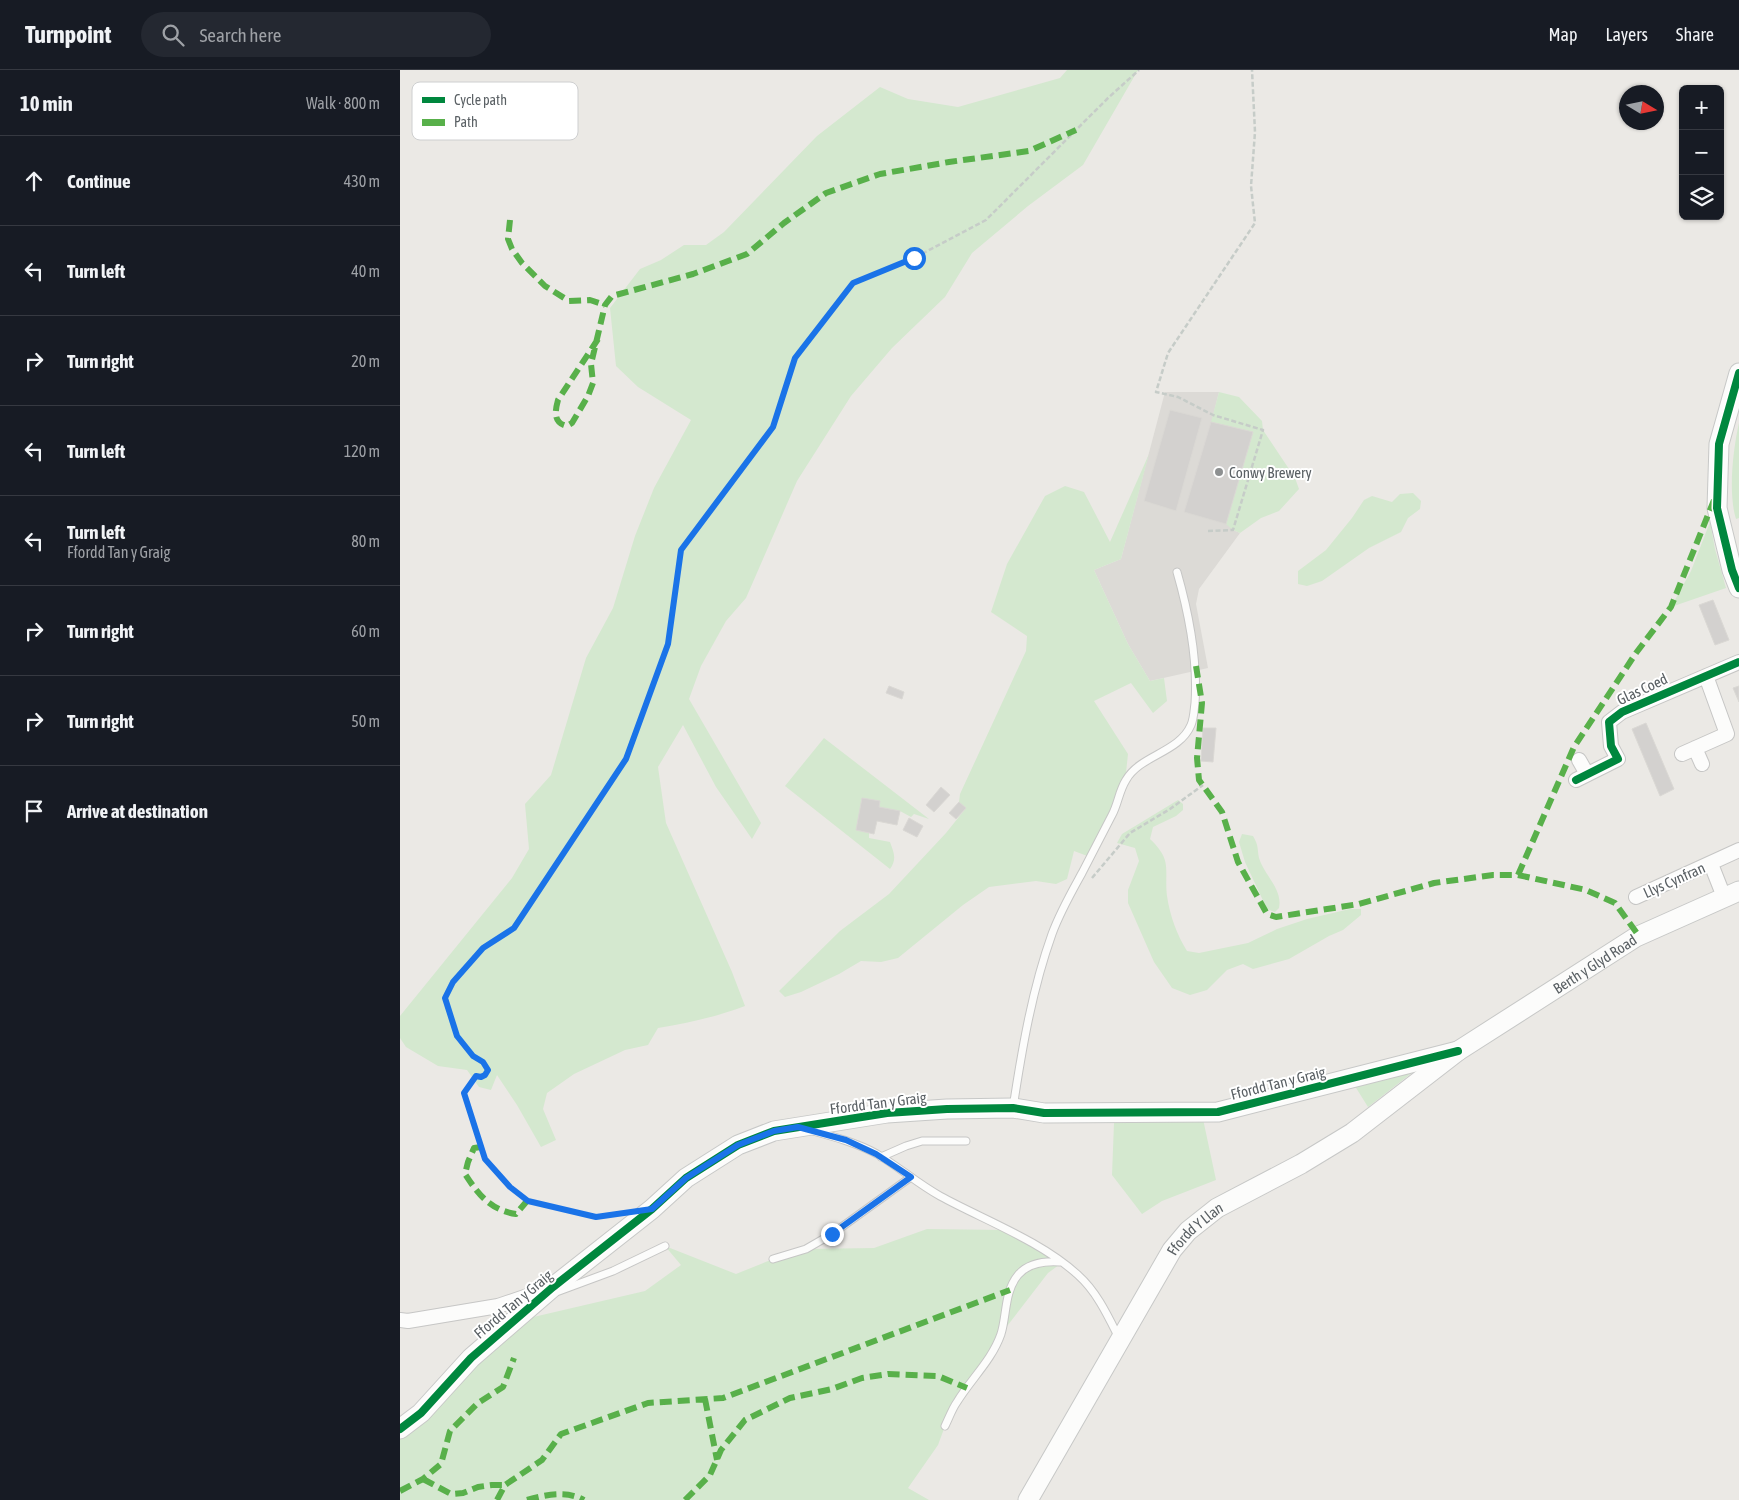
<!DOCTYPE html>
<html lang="en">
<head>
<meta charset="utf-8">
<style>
  :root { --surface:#171b24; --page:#242831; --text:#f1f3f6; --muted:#9ea1a6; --line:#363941 }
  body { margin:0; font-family:"Asap Condensed",sans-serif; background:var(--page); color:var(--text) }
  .controls { position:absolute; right:15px; top:15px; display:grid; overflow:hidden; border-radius:8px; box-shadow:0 1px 4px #0004 }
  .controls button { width:45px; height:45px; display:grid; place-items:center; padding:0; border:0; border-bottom:1px solid var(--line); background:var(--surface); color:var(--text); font:25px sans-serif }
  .compass { position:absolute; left:1219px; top:15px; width:45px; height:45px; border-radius:50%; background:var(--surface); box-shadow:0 1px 4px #0004; rotate:100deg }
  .stop { position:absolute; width:15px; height:15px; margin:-11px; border:4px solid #1a73e8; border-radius:50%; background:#fff }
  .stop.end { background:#1a73e8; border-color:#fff; box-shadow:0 1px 5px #0008 }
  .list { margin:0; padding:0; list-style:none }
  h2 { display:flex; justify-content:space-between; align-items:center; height:65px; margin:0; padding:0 20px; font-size:21px }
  h2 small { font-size:16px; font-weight:400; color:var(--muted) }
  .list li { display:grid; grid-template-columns:32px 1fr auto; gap:15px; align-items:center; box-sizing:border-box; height:90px; padding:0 20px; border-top:1px solid var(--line) }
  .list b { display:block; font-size:19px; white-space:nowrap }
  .list p { margin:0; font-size:16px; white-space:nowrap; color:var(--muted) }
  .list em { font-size:16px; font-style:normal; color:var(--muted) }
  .icon { flex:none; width:28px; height:28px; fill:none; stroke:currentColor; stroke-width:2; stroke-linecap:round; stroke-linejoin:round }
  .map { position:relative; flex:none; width:1339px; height:1430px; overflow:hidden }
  header { display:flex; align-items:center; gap:30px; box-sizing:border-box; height:70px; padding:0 25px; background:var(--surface); border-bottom:1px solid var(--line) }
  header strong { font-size:24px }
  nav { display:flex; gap:28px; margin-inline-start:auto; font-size:18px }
  .search { width:350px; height:45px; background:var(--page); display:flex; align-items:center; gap:12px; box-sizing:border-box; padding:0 18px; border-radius:28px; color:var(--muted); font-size:19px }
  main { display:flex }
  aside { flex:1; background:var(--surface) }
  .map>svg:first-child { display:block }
  .industrial { fill:#dcdad6 }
  .green { fill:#d4e8cf }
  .building { fill:#d3d1cf; stroke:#dad8d4 }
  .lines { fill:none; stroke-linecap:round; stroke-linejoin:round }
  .lane-casing { stroke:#c6c6c5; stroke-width:9 }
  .street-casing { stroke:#c6c6c5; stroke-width:16 }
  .secondary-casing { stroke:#c7c8c7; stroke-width:21 }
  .path { stroke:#c6ccc8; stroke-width:2.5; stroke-dasharray:5 2.5; stroke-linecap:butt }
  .lane { stroke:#fcfcfb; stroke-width:7 }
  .street { stroke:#fcfcfb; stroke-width:14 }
  .secondary { stroke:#fcfcfb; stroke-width:19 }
  .quiet { stroke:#58b04a; stroke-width:6; stroke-dasharray:12 6; stroke-linecap:butt }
  .cycleway-casing { stroke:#fff; stroke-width:11 }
  .cycleway { stroke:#00873e; stroke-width:8 }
  .route { stroke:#1a73e8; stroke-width:6 }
  .poi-dot { fill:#8d9091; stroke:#fff; stroke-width:2 }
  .labels { text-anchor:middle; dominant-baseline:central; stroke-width:4; stroke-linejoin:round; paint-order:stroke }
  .poi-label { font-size:15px; fill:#5a6064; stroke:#fff; text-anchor:start }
  .street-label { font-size:15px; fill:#5a6064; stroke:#fff }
  .key { fill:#fff; stroke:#cecfd0; stroke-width:1 }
  .key-label { font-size:14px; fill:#5a6064 }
</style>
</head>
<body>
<header>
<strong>Turnpoint</strong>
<div class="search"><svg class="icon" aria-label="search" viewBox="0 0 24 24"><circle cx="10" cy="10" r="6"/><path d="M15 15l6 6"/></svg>Search here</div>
<nav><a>Map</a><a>Layers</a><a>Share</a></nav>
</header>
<main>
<aside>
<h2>10 min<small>Walk · 800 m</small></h2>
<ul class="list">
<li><svg class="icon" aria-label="ahead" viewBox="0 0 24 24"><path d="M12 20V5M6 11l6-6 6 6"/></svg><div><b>Continue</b></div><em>430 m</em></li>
<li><svg class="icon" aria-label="left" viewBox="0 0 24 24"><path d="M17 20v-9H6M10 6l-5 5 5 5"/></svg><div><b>Turn left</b></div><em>40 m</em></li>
<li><svg class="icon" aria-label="right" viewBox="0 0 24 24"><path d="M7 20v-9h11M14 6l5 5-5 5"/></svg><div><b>Turn right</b></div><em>20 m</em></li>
<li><svg class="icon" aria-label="left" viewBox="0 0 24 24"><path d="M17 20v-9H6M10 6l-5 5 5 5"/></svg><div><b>Turn left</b></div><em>120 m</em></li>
<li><svg class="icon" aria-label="left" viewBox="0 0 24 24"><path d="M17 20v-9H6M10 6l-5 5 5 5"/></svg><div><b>Turn left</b><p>Ffordd Tan y Graig</p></div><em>80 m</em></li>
<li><svg class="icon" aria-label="right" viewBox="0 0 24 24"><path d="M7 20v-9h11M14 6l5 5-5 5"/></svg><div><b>Turn right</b></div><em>60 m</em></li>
<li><svg class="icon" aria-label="right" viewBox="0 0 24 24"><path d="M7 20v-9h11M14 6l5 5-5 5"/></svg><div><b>Turn right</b></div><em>50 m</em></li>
<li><svg class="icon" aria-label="arrive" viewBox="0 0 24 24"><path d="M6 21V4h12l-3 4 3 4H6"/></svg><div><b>Arrive at destination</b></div></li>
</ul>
</aside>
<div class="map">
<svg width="1339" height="1430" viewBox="0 0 1339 1430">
  <rect width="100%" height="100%" fill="#ebe9e5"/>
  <path class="industrial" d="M765,322H819L813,346L863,360L833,460L840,463L799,519L796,534L808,598L750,611L728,574L694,500L721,489Z"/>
  <path class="green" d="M667,0H738L683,95L628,136L572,183L545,227L492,278L451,326L397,411L346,528L326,551L301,596L289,629L361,753L352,769L316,717L283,655L258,697L266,753L332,902L345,936C316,947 288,953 258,958L248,975L225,980L174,1004L147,1023L143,1039L156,1070L141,1077L117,1035L97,1005L91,1020L79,1017L67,1000L38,996L6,977L0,968V946L112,808L129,779L125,734L151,705L186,588L213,538L235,466L254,418L291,350L238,317L216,296L210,238L240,199L261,190L284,175H306L324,162L417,66L480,17L508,29L558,37L660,8Z
    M819,322L839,327L862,351L863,360L895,408L899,419L879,441L861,448L840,463L833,460L826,454L853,362L811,352Z
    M1339,353V448L1336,449C1328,424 1333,379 1339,353Z
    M749,384L721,489L694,500L728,574L750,611L764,608L767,631L753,643L731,613L694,631L728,684L725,712L690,787L674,781L667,809L656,814L636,811L589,817L563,835L498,888L481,892L461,891L439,904L401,922L385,927L379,921L440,861L489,824L546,763L566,738L559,732L560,724L626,581L627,566L591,542L607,494L645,426L665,416L684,422L710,472Z
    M1013,423L1021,431L1020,439L1008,448L1001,462L969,478L922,511L907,516L898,514V501L926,480L952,448L964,430L972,426L992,432L1000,424Z
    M1310,452L1315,479L1326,518L1271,537L1291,501Z
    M424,668L529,749L514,744L511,747L500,741L479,737L480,731L462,728L456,760L469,763V768L490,772C494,783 497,789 490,799L385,716Z
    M778,730L783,734V740L776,746L753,757L750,769C773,791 764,799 767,826C770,846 777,865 787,881L799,883L848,873L877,859L907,849L950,839H961V845L943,860L929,866L889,889L853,899L843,894L827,900L807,920L790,925L772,918L754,892L728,833V820L739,791L735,778L717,773L722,764Z
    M842,764L853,766C859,776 857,778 859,788C864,805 883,819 879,838L875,842L867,839L845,792L839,772Z
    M1013,1002L968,1037L953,1013Z
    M803,1049L816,1110L762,1131L742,1144L712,1105L714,1053Z
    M527,1159L606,1160L663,1192L648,1203L601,1264L545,1356L538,1375L508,1418L529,1430H0V1359L112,1252L245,1221L281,1195L265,1176L336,1204L373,1189L406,1179L474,1178Z"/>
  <path class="building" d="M770,340L802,348L776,441L744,431Z
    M811,352L853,362L826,454L784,442Z
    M1313,530L1329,570L1315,575L1299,535Z
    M489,616L504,622L502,629L486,623Z
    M1339,616V632L1333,618Z
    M1246,653L1274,719L1260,726L1232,659Z
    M803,658H816L813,692L801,691Z
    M541,717L550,725L534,742L526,735Z
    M462,728L480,731L479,737L500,741L497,755L477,751L474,764L456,760Z
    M559,732L566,738L556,749L549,743Z
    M509,748L523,756L517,767L503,760Z"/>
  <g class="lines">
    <defs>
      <path id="lane" d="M613,1038C622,979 632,920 652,864C660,842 671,823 682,803C692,784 702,764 712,745C718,734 719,721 726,710C740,685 779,683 791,655C794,648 794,640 795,633C798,589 789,544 777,502
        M413,1061C435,1067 457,1073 477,1084C499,1097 518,1114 540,1126C584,1150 641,1171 678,1205C697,1222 708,1246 719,1268
        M481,1087L506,1076L522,1071H566
        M373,1189L406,1179L432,1164L511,1107
        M159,1221L213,1201L265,1176
        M545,1356C549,1348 552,1339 557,1332C571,1309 592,1290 601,1264C607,1245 604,1222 618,1205C628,1193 645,1191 660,1192"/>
      <path id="street" d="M1295,678L1302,694
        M1282,684L1327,664L1306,606
        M1179,690L1187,704
        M1176,710L1218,689L1211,676L1209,652L1222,642L1339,592
        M1311,794L1324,827
        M1236,827L1339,780
        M0,1250L8,1251L98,1236L145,1220"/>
      <g id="secondary">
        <path d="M1339,303L1319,374L1317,438L1332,500L1339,518"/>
        <path d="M0,1359L21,1343L71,1288L153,1217L252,1139L286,1108L338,1075L374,1061L487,1043L547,1039L613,1038L644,1043L818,1042L1058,981"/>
        <path id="s1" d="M628,1430L772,1180L788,1161L817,1138L901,1094L952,1063L1058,981L1236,867L1339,821"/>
      </g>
    </defs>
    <use href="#lane" class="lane-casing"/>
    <use href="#street" class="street-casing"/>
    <use href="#secondary" class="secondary-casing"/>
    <path class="path" d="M808,461L833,460L863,360L813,345L778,327L756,322L768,283L855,153L851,116L855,62L852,0
      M692,808L730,763L770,739L803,715
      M218,1144L196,1147L127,1131L110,1117L85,1089L64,1023L76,1006L81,1007L85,1005L87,999L83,992L73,985L57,966L45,928L53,912L83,877L114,858L226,689L268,574L281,480L373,357L395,288L453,213L514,188L586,150L708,28L739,0"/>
    <use href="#lane" class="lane"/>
    <use href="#street" class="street"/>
    <use href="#secondary" class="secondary"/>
    <path class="quiet" d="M110,150L108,169L112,179L122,193L145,216L169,231L190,230L205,235
      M198,269L158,330C155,341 153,353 167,356L172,353L188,326L193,313L191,294L205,235L212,226L293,204L347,184L384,153L426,123L480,104L549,92L629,81L676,60
      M796,596L802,633L797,688L799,710L822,742L838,792L867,844L876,847L959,834L1034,813L1093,805H1118L1186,820L1215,833L1239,866
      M1118,805L1174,677L1236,583L1271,537L1314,430
      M81,1077L74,1078L68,1092L65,1104C78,1124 90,1140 116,1144L127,1131
      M305,1329L317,1390
      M23,1409L51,1424L63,1423L78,1417L92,1415H105
      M0,1421L23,1409L41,1394L50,1361L78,1333L103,1317L114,1288
      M97,1430L105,1415L142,1390L161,1364L248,1333L323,1328L610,1220
      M127,1430C145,1425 166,1420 184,1430
      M285,1430L310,1405L321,1380L345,1350L390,1328L432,1319L462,1308L488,1304L538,1306L567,1318"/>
    <defs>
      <path id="cycleway" d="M1339,303L1319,374L1317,438L1332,500L1339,518
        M1176,710L1218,689L1211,676L1209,652L1222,642L1339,592
        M0,1359L21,1343L71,1288L153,1217L252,1139L286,1108L338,1075L374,1061L487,1043L547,1039L613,1038L644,1043L818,1042L1058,981"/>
    </defs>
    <use href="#cycleway" class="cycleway-casing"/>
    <use href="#cycleway" class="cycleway"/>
  </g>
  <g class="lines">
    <path class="route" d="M432,1164L511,1107L476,1084L446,1070L398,1057L374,1061L338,1075L286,1108L252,1139L196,1147L128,1131L110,1117L85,1089L64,1023L76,1006L81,1007L85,1005L88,1000L83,992L73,986L57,966L45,928L53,912L83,878L114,858L226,689L268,574L281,480L373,357L395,288L453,213L514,188"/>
  </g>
  <circle class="poi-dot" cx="819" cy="402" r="5"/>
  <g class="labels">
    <g class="poi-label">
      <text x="829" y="402">Conwy Brewery</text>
    </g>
    <g class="street-label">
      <text transform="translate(1242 619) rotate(-25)">Glas Coed</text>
      <text transform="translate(1274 810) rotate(-24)">Llys Cynfran</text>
      <text stroke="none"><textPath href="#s1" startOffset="801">Berth y Glyd Road</textPath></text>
      <text transform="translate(878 1013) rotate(-14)">Ffordd Tan y Graig</text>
      <text transform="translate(478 1033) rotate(-7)">Ffordd Tan y Graig</text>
      <text stroke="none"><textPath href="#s1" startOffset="320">Ffordd Y Llan</textPath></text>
      <text transform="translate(113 1234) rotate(-40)">Ffordd Tan y Graig</text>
    </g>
  </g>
  <rect x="12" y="12" width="166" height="58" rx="8" class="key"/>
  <rect x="22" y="27" width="23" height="6" fill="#00873e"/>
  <rect x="22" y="49" width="23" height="7" fill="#58b04a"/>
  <g class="key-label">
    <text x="54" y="35">Cycle path</text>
    <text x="54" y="57">Path</text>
  </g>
</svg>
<div class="controls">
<button>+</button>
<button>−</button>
<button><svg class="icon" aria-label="layers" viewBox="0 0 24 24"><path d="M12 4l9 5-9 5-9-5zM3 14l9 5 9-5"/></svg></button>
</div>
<svg class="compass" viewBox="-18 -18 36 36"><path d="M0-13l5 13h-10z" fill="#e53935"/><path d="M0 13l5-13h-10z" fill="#9ea1a6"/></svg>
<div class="stop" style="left:514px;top:188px"></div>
<div class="stop end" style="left:432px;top:1164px"></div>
</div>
</main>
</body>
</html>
